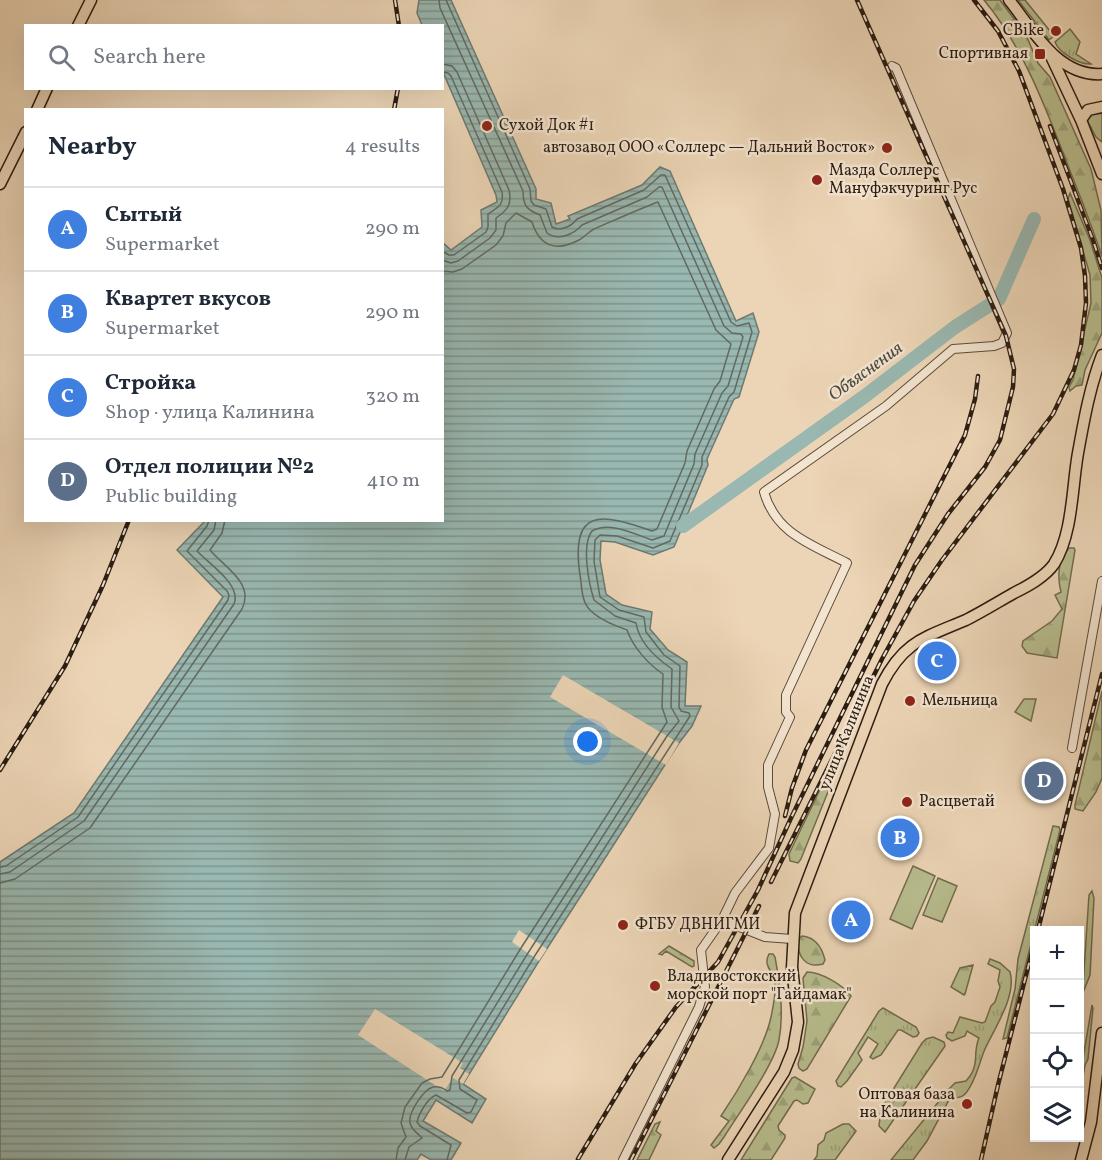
<!DOCTYPE html>
<html lang="en">
<head>
<meta charset="utf-8">
<style>
  :root { --surface:#fff; --page:#f2f2f3; --text:#1f2937; --muted:#747a83; --line:#e0e1e3; --accent:#8f2418 }
  body { margin:0; font-family:Vollkorn,serif; background:var(--page); color:var(--text) }
  .controls { position:absolute; right:18px; bottom:18px; display:grid; overflow:hidden; border-radius:0px; box-shadow:0 6px 24px #0002 }
  .controls button { width:54px; height:54px; display:grid; place-items:center; padding:0; border:0; border-bottom:2px solid var(--line); background:var(--surface); color:var(--text); font:30px sans-serif }
  .you { position:absolute; left:588px; top:742px; width:21px; height:21px; margin:-15px; border:4px solid #fff; border-radius:50%; background:#1a73e8; box-shadow:0 0 0 9px #1a73e833 }
  .badge { display:grid; place-items:center; width:39px; height:39px; border-radius:50%; background:var(--accent); color:#fff; font-size:20px; font-weight:700 }
  .pin { position:absolute; translate:-50% -50%; border:3px solid #fff; box-shadow:0 2px 6px #0006 }
  .list { margin:0; padding:0; list-style:none }
  h2 { display:flex; justify-content:space-between; align-items:center; height:78px; margin:0; padding:0 24px; font-size:26px }
  h2 small { font-size:20px; font-weight:400; color:var(--muted) }
  .list li { display:grid; grid-template-columns:39px 1fr auto; gap:18px; align-items:center; box-sizing:border-box; height:84px; padding:0 24px; border-top:2px solid var(--line) }
  .list b { display:block; font-size:22px; white-space:nowrap }
  .list p { margin:0; font-size:20px; white-space:nowrap; color:var(--muted) }
  .list em { font-size:20px; font-style:normal; color:var(--muted) }
  .icon { flex:none; width:33px; height:33px; fill:none; stroke:currentColor; stroke-width:2; stroke-linecap:round; stroke-linejoin:round }
  .map { position:relative; flex:none; width:1102px; height:1160px; overflow:hidden }
  .search { position:absolute; background:var(--surface); box-shadow:0 6px 24px #0002; left:24px; top:24px; width:420px; height:66px; display:flex; align-items:center; gap:15px; box-sizing:border-box; padding:0 21px; border-radius:0px; color:var(--muted); font-size:22px }
  .panel { position:absolute; background:var(--surface); box-shadow:0 6px 24px #0002; left:24px; top:108px; width:420px; height:414px; border-radius:0px }
  .map>svg:first-child { display:block }
  .grass { fill:url(#grass-tufts); stroke:#726c50; stroke-width:1.5 }
  .forest { fill:url(#forest-firs); stroke:#726c50; stroke-width:1.5 }
  .park { fill:#b8bd8e; stroke:#726c50; stroke-width:1.5 }
  .water { fill:url(#water-rules); stroke:#6d7a71; stroke-width:1.5 }
  .pier { fill:#ecd5b6 }
  .lines { fill:none; stroke-linecap:round; stroke-linejoin:round }
  .shore { stroke:#626a61; stroke-width:1.5 }
  .river { stroke:#99b8b1; stroke-width:14 }
  .minor-casing { stroke:#5b4a3a; stroke-width:10 }
  .major-casing { stroke:#2b1c11; stroke-width:13 }
  .minor { stroke:#f3e4d0; stroke-width:8 }
  .major { stroke:#ecd5b6; stroke-width:10 }
  .rail-casing { stroke:#2b1c11; stroke-width:4.5 }
  .rail { stroke:#f3e4d0; stroke-width:2; stroke-dasharray:7; stroke-linecap:butt }
  .poi-dot { fill:#8f2418; stroke:#f3e4d0; stroke-width:2 }
  .labels { text-anchor:middle; dominant-baseline:central; stroke-width:5; stroke-linejoin:round; paint-order:stroke }
  .poi-label { font-size:16px; fill:#2b1c11; stroke:#f3e4d0; text-anchor:start }
  .street-label { font-size:16px; fill:#2b1c11; stroke:#f3e4d0 }
  .water-label { font-size:18px; font-style:italic; fill:#4c4b41; stroke:#f3e4d0 }
</style>
</head>
<body>
<div class="map">
<svg width="1102" height="1160" viewBox="0 0 1102 1160">
  <defs>
    <pattern id="grass-tufts" width="24" height="20" patternUnits="userSpaceOnUse" patternTransform="scale(1.5)"><rect width="24" height="20" fill="#b8bd8e"/><path d="M3 7l-1-3M5 7V3M7 7l1-3M15 17l-1-3M17 17v-4M19 17l1-3" fill="none" stroke="#9ea279"/></pattern>
    <pattern id="forest-firs" width="22" height="20" patternUnits="userSpaceOnUse" patternTransform="scale(1.5)"><rect width="22" height="20" fill="#b8bd8e"/><path d="M5 1l3.5 6h-7zM16 11l3.5 6h-7z" fill="#9ea279"/></pattern>
    <pattern id="water-rules" width="6" height="5" patternUnits="userSpaceOnUse" patternTransform="scale(1.5)"><rect width="6" height="5" fill="#99b8b1"/><path d="M0 2.5h6" fill="none" stroke="#7d958f"/></pattern>
  </defs>
  <rect width="100%" height="100%" fill="#ecd5b6"/>
  <filter id="stains"><feTurbulence type="fractalNoise" baseFrequency=".00333" numOctaves="4"/><feColorMatrix values="0 0 0 0 .2 0 0 0 0 .09 0 0 0 0 .02 0 0 0 .5 -.17"/></filter>
  <radialGradient id="worn" r=".72"><stop offset=".6" stop-color="#630" stop-opacity="0"/><stop offset="1" stop-color="#630" stop-opacity=".3"/></radialGradient>
  <path class="grass" d="M1018,0H1025L1054,36L1049,40Z
    M1070,29L1080,42L1076,54L1091,64C1080,65 1059,53 1055,42Z
    M1096,112L1102,113V142L1096,137L1087,120L1091,114Z
    M1053,826L1059,827L1060,830L1007,1038L1003,1039L1015,989L1018,959Z
    M990,959L1000,963L1010,972C1017,996 994,1029 985,1049C979,1063 976,1081 966,1093C961,1099 956,1097 950,1098L927,1141L913,1160H891L949,1089L955,1083L966,1081C981,1065 972,1053 979,1038L967,1031L965,1036L952,1041L947,1038L946,1035L948,1032L953,1033L960,1017L982,1023L985,1022L991,1006L995,1002L1000,987L998,981L1000,970L988,964Z
    M883,1008L916,1027L919,1033L917,1036L913,1037L901,1030H898L881,1055L873,1059L870,1057L878,1044L868,1037L858,1053L862,1060L847,1081L841,1087L838,1086L836,1081L879,1011Z
    M933,1037L944,1042L945,1046L885,1132L879,1126L881,1109L922,1043L926,1039Z
    M843,1124H849L856,1131L835,1160H814L817,1156L818,1145L824,1140L826,1133Z"/>
  <path class="forest" d="M984,0H1000L1026,35L1038,63L1050,77L1091,169L1101,210L1102,257C1092,225 1079,194 1067,163C1045,106 1023,47 984,0Z
    M1070,193L1090,240L1102,278V333L1085,370L1082,385L1076,386L1070,391L1069,387L1073,380L1091,303L1090,275L1068,199Z
    M1069,548H1074L1075,550L1057,658L1027,653L1022,646L1023,641L1052,621L1062,609L1055,595L1061,592C1057,577 1058,559 1069,548Z
    M1102,691V778L1096,792L1083,811L1075,809V805Z
    M843,747L844,752L801,859L798,863L790,861L789,854L839,750Z
    M1092,891L1094,898L1090,975L1084,990L1083,986L1089,895Z
    M802,936C815,937 822,948 825,960L823,964C805,969 798,956 797,940Z
    M669,946L694,961V966L692,967L666,951L662,955L659,954Z
    M769,954H773L775,957C780,984 784,1013 779,1040C774,1065 739,1113 724,1137L719,1144L714,1148L711,1145L729,1121L721,1116C738,1091 765,1046 771,1017C773,1007 776,994 775,984C775,972 762,967 769,954Z
    M973,965L965,994L964,995L951,987L960,968Z
    M807,972C821,972 843,985 851,996L807,1069L803,1071L799,1068L798,1064L803,1047L807,1021L803,978Z
    M1092,1005L1093,1008L1088,1059L1085,1065L1080,1093V1076Z
    M795,1077L815,1089L808,1103L803,1104L797,1100L794,1101L778,1126L779,1130L785,1135V1138L771,1160H741L792,1078Z
    M660,1122L656,1131L661,1135L649,1160H637L655,1124Z"/>
  <path class="park" d="M1024,699H1036L1031,721L1015,712Z
    M913,866L935,876L912,929L890,919Z
    M938,878L957,886L942,922L923,915Z"/>
  <path class="water" d="M419,0H451L536,189V199L551,203L556,224L570,219L568,216L642,185L660,167L670,171L736,321L753,313L759,332L739,397L734,399L707,459L708,465L674,547L653,555L615,542L601,541L600,560L606,594L622,605L652,612L650,629L668,650L687,662L685,706H701L692,726L679,743L539,961L463,1084L486,1099L472,1123L436,1100L423,1121L461,1143L451,1160H431L421,1154L417,1160H0V862L74,813L223,597L177,550L205,521L442,520L443,243L451,250L482,227L481,210L497,202L496,195L443,72L442,26L422,25L417,13Z"/>
  <path class="pier" d="M563,675L679,743L666,765L550,697Z
    M519,930L547,949L539,961L512,942Z
    M375,1009L463,1063L460,1068L469,1074L463,1084L453,1078L444,1091L358,1035Z"/>
  <g class="lines">
    <path class="shore" d="M446,0L530,189L531,201L534,205L546,209L552,227C560,232 572,226 577,219L644,190L661,175H665L731,322L737,326L749,323L752,332L734,392L729,397L702,457V465L670,541L653,548L617,536L600,535L595,540L594,561L600,597L619,610L644,617L646,632L664,655L680,666L679,707L681,711L689,713L690,716L534,957L459,1080L460,1089L477,1100L471,1112L467,1113L436,1095C428,1098 419,1113 417,1122L420,1126L451,1145L447,1160
      M442,64L452,66L457,72L509,190C512,204 508,210 496,218V230L490,238L458,261L451,263L442,260
      M442,72L448,73L451,76L502,192C504,206 498,207 488,214V227L486,232L454,255H449L442,251
      M0,867L6,866L78,817L228,600L229,595L227,591L187,551L207,526L209,520
      M0,874L10,872L84,821L234,604C242,585 209,564 197,551L214,530L216,520
      M0,883L15,879L90,828L242,609C255,583 224,567 210,550L222,533L225,520
      M396,1160L398,1148L406,1137L401,1123L405,1107L422,1083L430,1079L442,1077L521,948L667,722L662,707L663,674C648,664 633,647 627,630C614,625 600,620 590,610C581,601 582,586 580,575C570,507 601,513 652,531L657,529L685,463L687,451L714,389L720,381L731,344L716,330L658,202C637,210 615,220 594,229C588,232 585,237 579,240C556,252 540,247 532,222L516,213L506,223L503,236L496,245L462,269L453,272L442,271
      M405,1160L409,1147L422,1138C418,1133 412,1131 410,1123C408,1113 423,1090 433,1087C439,1086 443,1088 447,1091L450,1090L452,1076L528,953L667,736L679,721L671,707L672,669C656,658 639,643 636,623L615,616L594,600C589,584 581,545 592,531C610,521 634,534 652,540L664,536L694,464L695,454L722,393L728,386L743,337L741,334L732,333L724,326L662,187H659L647,197L582,225C573,235 558,241 547,233L540,215C527,210 523,206 523,191L440,8L439,0"/>
    <path class="river" d="M683,526L865,396L955,327L999,299L1034,219"/>
    <defs>
      <path id="minor" d="M1072,748L1102,581
        M722,920L765,937L792,939
        M623,1160L699,1007L705,987L701,950L722,920L735,893L769,848L775,814L768,787V765L790,717L786,712V695L847,563C811,544 776,534 764,492L886,406L953,349L994,346L1002,343L1007,333L896,68L892,66"/>
      <path id="major" d="M1009,0C1033,30 1058,77 1102,74
        M78,26L91,0
        M1049,52L1081,120L1102,174
        M37,110L47,88
        M1081,120L1088,110L1102,107
        M0,184L26,132
        M728,1160L784,1072L793,1050L798,1022L792,967L795,913L882,684C904,641 924,638 966,620C982,612 998,602 1014,593C1028,586 1045,577 1054,564C1073,534 1072,486 1078,453C1084,420 1090,386 1102,355
        M1081,1160L1091,1122L1102,1033"/>
    </defs>
    <use href="#minor" class="minor-casing"/>
    <use href="#major" class="major-casing"/>
    <use href="#minor" class="minor"/>
    <use href="#major" class="major"/>
    <defs>
      <path id="rail" d="M395,0L399,26
        M394,110L398,88
        M1050,126L1093,240L1102,268
        M0,770L65,666L103,585L129,520
        M785,816L792,788L806,750L965,435L975,399L978,376
        M771,882L882,659L914,601L942,560L1053,414L1074,370L1081,345L1086,303L1085,276L1081,248L1063,189L1019,71L998,31L974,0
        M1038,930L1102,674
        M578,1159L636,1063L676,1007L718,962L758,890L791,818L915,565L948,514L985,467L1000,440L1013,387L1014,369L1006,336L857,0
        M631,1160L759,906
        M981,1160L998,1085L1034,944"/>
    </defs>
    <use href="#rail" class="rail-casing"/>
    <use href="#rail" class="rail"/>
  </g>
  <g class="poi-dot">
    <circle cx="1056" cy="31" r="6"/>
    <rect x="1034" y="48" width="12" height="12" rx="3"/>
    <circle cx="487" cy="126" r="6"/>
    <circle cx="887" cy="148" r="6"/>
    <circle cx="817" cy="180" r="6"/>
    <circle cx="910" cy="701" r="6"/>
    <circle cx="907" cy="802" r="6"/>
    <circle cx="623" cy="925" r="6"/>
    <circle cx="655" cy="986" r="6"/>
    <circle cx="967" cy="1104" r="6"/>
  </g>
  <g class="labels">
    <g class="poi-label">
      <text x="1044" y="31" text-anchor="end">CBike</text>
      <text x="1028" y="54" text-anchor="end">Спортивная</text>
      <text x="499" y="126">Сухой Док #1</text>
      <text x="875" y="148" text-anchor="end">автозавод ООО «Соллерс — Дальний Восток»</text>
      <text x="829" y="171">Мазда Соллерс<tspan x="829" dy="18">Мануфэкчуринг Рус</tspan></text>
      <text x="922" y="701">Мельница</text>
      <text x="919" y="802">Расцветай</text>
      <text x="635" y="925">ФГБУ ДВНИГМИ</text>
      <text x="667" y="977">Владивостокский<tspan x="667" dy="18">морской порт "Гайдамак"</tspan></text>
      <text x="955" y="1095" text-anchor="end">Оптовая база<tspan x="955" dy="18">на Калинина</tspan></text>
    </g>
    <g class="street-label">
      <text transform="translate(847 733) rotate(-68)">улица Калинина</text>
    </g>
    <g class="water-label">
      <text transform="translate(866 372) rotate(-36)">Объяснения</text>
    </g>
  </g>
  <rect width="100%" height="100%" filter="url(#stains)"/>
  <rect width="100%" height="100%" fill="url(#worn)"/>
</svg>
<div class="controls">
<button>+</button>
<button>−</button>
<button><svg class="icon" aria-label="locate" viewBox="0 0 24 24"><circle cx="12" cy="12" r="6"/><path d="M12 2v4M12 18v4M2 12h4M18 12h4"/></svg></button>
<button><svg class="icon" aria-label="layers" viewBox="0 0 24 24"><path d="M12 4l9 5-9 5-9-5zM3 14l9 5 9-5"/></svg></button>
</div>
<div class="you"></div>
<div class="pin badge" style="left:851px;top:920px;background:#3f7fe0">A</div>
<div class="pin badge" style="left:900px;top:838px;background:#3f7fe0">B</div>
<div class="pin badge" style="left:937px;top:661px;background:#3f7fe0">C</div>
<div class="pin badge" style="left:1044px;top:781px;background:#5c6f8a">D</div>
<div class="search"><svg class="icon" aria-label="search" viewBox="0 0 24 24"><circle cx="10" cy="10" r="6"/><path d="M15 15l6 6"/></svg>Search here</div>
<section class="panel">
<h2>Nearby<small>4 results</small></h2>
<ul class="list">
<li><span class="badge" style="background:#3f7fe0">A</span><div><b>Сытый</b><p>Supermarket</p></div><em>290 m</em></li>
<li><span class="badge" style="background:#3f7fe0">B</span><div><b>Квартет вкусов</b><p>Supermarket</p></div><em>290 m</em></li>
<li><span class="badge" style="background:#3f7fe0">C</span><div><b>Стройка</b><p>Shop · улица Калинина</p></div><em>320 m</em></li>
<li><span class="badge" style="background:#5c6f8a">D</span><div><b>Отдел полиции №2</b><p>Public building</p></div><em>410 m</em></li>
</ul>
</section>
</div>
</body>
</html>
